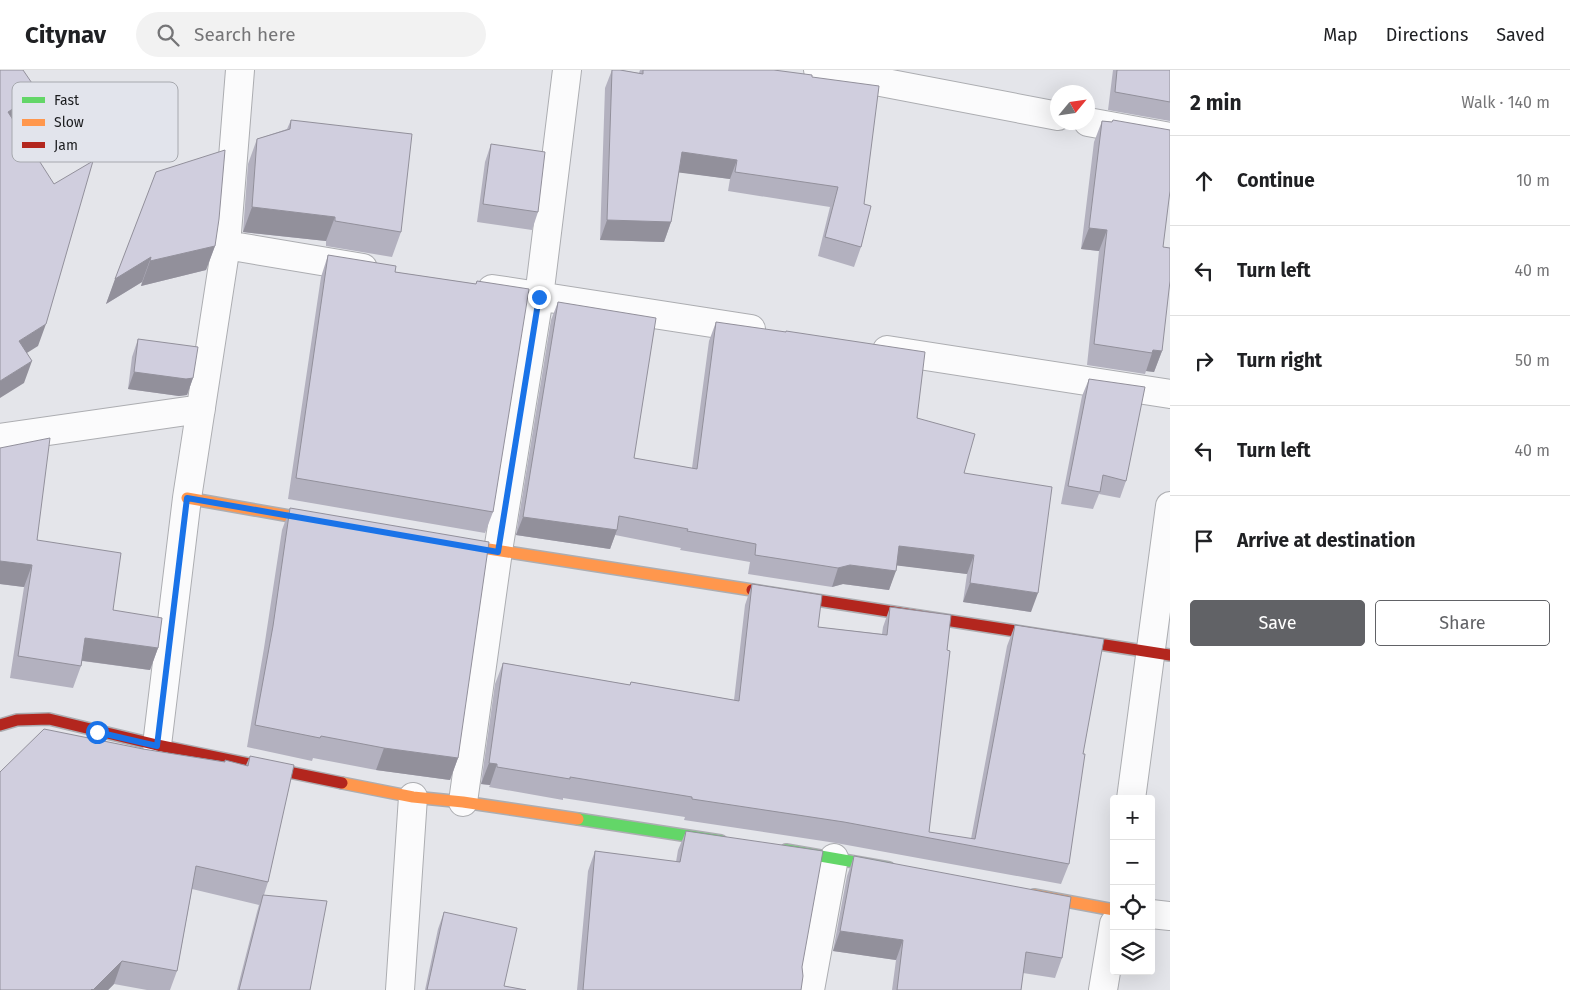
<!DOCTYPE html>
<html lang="en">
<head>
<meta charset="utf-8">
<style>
  :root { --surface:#fff; --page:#f2f2f2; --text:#202124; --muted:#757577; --line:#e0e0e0; --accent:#616266 }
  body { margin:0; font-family:"Fira Sans",sans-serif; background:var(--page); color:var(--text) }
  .controls { position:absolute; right:15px; bottom:15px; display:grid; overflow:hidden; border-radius:5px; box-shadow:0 5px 20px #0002 }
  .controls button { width:45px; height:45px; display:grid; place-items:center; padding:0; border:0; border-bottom:1px solid var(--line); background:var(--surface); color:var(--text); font:25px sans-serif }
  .compass { position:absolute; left:1050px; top:15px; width:45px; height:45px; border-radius:50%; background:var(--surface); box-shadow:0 5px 20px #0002; rotate:61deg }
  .stop { position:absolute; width:15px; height:15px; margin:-11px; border:4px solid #1a73e8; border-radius:50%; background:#fff }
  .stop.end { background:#1a73e8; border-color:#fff; box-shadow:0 1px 5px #0008 }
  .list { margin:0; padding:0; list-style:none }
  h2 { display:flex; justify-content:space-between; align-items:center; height:65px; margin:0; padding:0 20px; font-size:21px }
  h2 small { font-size:16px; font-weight:400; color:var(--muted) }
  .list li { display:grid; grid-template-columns:32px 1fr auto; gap:15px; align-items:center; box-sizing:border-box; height:90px; padding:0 20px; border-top:1px solid var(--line) }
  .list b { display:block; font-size:19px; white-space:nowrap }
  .list em { font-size:16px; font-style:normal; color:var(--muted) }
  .actions { display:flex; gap:10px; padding:15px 20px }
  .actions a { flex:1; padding:11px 0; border:1px solid var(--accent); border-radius:5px; text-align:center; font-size:18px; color:var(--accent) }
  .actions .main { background:var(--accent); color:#fff }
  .icon { flex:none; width:28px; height:28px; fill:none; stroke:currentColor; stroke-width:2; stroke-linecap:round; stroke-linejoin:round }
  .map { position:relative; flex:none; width:1170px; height:920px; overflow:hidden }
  header { display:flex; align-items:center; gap:30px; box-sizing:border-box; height:70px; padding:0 25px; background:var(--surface); border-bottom:1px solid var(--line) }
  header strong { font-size:24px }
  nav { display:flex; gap:28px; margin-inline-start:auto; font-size:18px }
  .search { width:350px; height:45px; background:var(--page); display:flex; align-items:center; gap:12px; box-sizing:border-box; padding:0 18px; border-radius:28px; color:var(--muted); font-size:19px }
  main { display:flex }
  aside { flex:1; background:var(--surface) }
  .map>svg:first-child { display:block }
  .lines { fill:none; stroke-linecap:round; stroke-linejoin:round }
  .street-casing { stroke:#acadb1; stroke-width:30 }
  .fast-casing { stroke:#acadb1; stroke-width:14 }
  .slow-casing { stroke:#acadb1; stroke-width:14 }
  .jam-casing { stroke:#acadb1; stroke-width:14 }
  .street { stroke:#fbfbfc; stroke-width:28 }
  .fast { stroke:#63d668; stroke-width:11 }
  .slow { stroke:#ff974d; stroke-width:11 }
  .jam { stroke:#b3261e; stroke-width:11 }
  .wall { fill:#b3b1bf }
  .shaded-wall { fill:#92909b }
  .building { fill:#d0cede; stroke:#92909b }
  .route { stroke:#1a73e8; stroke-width:6 }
  .key { fill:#e2e4ec; stroke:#a6a8ae; stroke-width:1 }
  .key-label { font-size:14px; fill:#1b1c1f }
</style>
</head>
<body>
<header>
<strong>Citynav</strong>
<div class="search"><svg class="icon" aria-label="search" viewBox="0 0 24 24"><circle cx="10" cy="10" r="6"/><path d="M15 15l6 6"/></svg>Search here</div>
<nav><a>Map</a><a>Directions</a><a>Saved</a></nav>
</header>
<main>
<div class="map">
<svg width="1170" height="920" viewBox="0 0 1170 920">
  <rect width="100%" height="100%" fill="#e4e5ea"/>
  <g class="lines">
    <defs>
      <path id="street" d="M818,0L1058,46
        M1088,52L1170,67
        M226,175L363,198
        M492,219L751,259
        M887,280L1170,324
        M0,368L201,339
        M157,675L187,428L226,175L240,0
        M1131,729L1170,436
        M463,732L498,481L539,227L567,0
        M1151,844L1170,846
        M400,920L413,727
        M810,920L834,788
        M1103,920L1114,854"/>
      <path id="fast" d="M578,749L721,771
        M786,780L889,798"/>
      <path id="slow" d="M187,428L324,452
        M450,473L752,520
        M342,713L413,727L463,732L578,749
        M1034,825L1114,840"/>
      <path id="jam" d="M752,520L1170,585
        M0,655L17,650L49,649L157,675L342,713"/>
    </defs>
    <use href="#street" class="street-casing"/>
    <use href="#fast" class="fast-casing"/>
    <use href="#slow" class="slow-casing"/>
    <use href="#jam" class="jam-casing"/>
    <use href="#street" class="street"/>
    <use href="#fast" class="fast"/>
    <use href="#slow" class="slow"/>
    <use href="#jam" class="jam"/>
  </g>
  <path class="wall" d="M612,0H620L639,3L640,0H774L812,7L864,134L861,177L854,197L818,186L830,137L728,121L730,109L679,102L671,152L664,172L600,170L605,18Z
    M1113,0H1170V51L1108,40Z
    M291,50L401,162L392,187L326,176V171L243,162L248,94L257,69L287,59Z
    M1113,50L1163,177L1162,281L1154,302L1146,301L1145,304L1087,295L1099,181L1081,179L1094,72L1102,51L1112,52Z
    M491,74L538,142L532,160L477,152L485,92Z
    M156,102L215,176L206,200L141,216L142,212L106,234Z
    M328,185L395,202L476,214L477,211L493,442L485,463L288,429L321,207Z
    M558,232L634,388L692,398L709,271L716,252L917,348L964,403L1031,542L963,532L967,504L897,495L889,520L843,514L832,517L748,504L750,492L680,480L681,478L615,465L610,479L516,465L551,250Z
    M138,269L193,308L187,325L179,326L128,319L132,287Z
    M1089,309L1126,411L1120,428L1099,424L1093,439L1061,434L1082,326Z
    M0,378L37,470L113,540L158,578L150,600L82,591L81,596L73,618L10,608L24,517L0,514Z
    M290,438L458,688L450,710L376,700L313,688L312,691L247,677L264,578L282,460Z
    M752,514L818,557L882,564L883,557L890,537L947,580L929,762L971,769L1007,576L1015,555L1083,684L1069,794L1061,814L836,773L684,750L685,747L563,728V730L489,717L490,715L481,714L495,614L503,593L630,615L631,612L734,630L745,535Z
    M143,679L246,695L250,686L268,812L264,825L310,920H237L257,842L259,835L192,819L177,901L170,920H147L114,914L108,920H0Z
    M686,761L802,897L801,920H577L588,801L595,781L676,792L678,780Z
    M854,786L1062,888L1055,908L1023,903L1021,920H892L896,890L833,881L847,806Z
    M444,842L504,916L526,920H425L438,859Z"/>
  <path class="shaded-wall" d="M38,22L30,44L0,64L8,42Z
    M682,82L737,90L730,109L675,102Z
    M252,137L335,147L326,171L243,162Z
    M607,150L671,152L664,172L600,170Z
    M1089,158L1107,160L1099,181L1081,179Z
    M215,176L206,200L141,216L150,191Z
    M151,187L142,212L106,234L115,209Z
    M46,254L38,276L11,293L19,271Z
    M1153,280L1162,281L1154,302L1146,301Z
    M32,291L24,313L0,328V311Z
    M134,302L193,308L187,325L179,326L128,319Z
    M523,447L617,460L610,479L516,465Z
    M899,476L974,485L967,504L893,495Z
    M0,491L32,495L24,517L0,514Z
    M850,495L896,501L889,520L843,514L832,517L838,498Z
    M970,513L1038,523L1031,542L963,532Z
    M85,568L158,578L150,600L77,590Z
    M384,678L458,688L450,710L376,700Z
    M489,693L497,694L490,715L481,714Z
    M840,861L903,870L896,890L833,881Z
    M122,891L114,914L108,920H93Z"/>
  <path class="building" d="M0,0H23L38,22L8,42L54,114L93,91L46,254L19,271L32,291L0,311Z
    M612,0H620L643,4V0H774L812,5V7L879,16L864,134L871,136L861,177L825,167L838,117L735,102L737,90L682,82L671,152L607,150Z
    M1117,0H1170V32L1115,22Z
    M291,50L412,64L401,162L335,151V147L252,137L257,69L290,59Z
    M1113,50L1170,60V121L1163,177L1170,178V211L1162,281L1153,280L1152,283L1094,274L1107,160L1089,158L1102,51L1112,52Z
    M491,74L545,82L538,142L483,134Z
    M225,80L219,149L215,176L150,191L151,187L115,209L156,102Z
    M328,185L396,196L395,202L476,214L477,211L529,219L493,442L296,408Z
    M558,232L656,248L634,388L697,399L716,252L786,262V261L925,282L917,348L975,364L964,403L1052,417L1038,523L970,513L974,485L899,476L896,501L850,495L838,498L755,485L756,474L687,461L688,459L619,446L617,460L523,447Z
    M138,269L198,277L193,308L186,309L134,302Z
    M1089,309L1145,317L1126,411L1103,405L1100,422L1068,416Z
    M50,368L37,470L121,483L113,540L162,548L158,578L85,568L81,596L18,586L32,495L0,491V378Z
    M290,438L489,472L458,688L384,678L321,666L320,668L255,655L273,556Z
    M752,514L822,525L818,557L887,565L890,537L951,545L947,580L950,581L929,762L975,769L1015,555L1104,569L1083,684H1085L1069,794L844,752L692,729V727L570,707V709L497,697V694L489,693L503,593L630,615L631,612L739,631Z
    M44,659L143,679L225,692V690L248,696L250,686L294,695L268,812L196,796L177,901L122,891L93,920L92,919L91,920H0V702Z
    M686,761L823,781L802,897L803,906L801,920H583L595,781L680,792Z
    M854,786L1071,827L1062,888L1026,882L1021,920H897L903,870L840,861Z
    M263,825L327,831L310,920H239Z
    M444,842L517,858L504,916L526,920H427Z"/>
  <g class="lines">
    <path class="route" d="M97,662L157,676L187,428L498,482L539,227"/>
  </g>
  <rect x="12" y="12" width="166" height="80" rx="8" class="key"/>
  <rect x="22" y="27" width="23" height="6" fill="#63d668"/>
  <rect x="22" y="49" width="23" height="7" fill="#ff974d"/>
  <rect x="22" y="72" width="23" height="6" fill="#b3261e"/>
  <g class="key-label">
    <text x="54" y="35">Fast</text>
    <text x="54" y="57">Slow</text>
    <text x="54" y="80">Jam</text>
  </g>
</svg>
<div class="controls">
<button>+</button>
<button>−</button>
<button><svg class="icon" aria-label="locate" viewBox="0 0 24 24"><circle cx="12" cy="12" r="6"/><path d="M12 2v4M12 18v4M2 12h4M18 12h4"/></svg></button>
<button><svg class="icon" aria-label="layers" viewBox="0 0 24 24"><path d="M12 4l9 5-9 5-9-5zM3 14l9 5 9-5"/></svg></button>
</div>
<svg class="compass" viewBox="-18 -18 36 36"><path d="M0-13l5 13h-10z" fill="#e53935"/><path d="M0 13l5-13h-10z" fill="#757577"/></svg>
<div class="stop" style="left:97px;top:662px"></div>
<div class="stop end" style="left:539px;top:227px"></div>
</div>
<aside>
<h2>2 min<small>Walk · 140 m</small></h2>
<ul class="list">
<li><svg class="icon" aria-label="ahead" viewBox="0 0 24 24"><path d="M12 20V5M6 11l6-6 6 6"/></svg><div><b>Continue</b></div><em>10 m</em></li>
<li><svg class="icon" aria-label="left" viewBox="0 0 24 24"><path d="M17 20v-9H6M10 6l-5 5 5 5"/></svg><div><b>Turn left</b></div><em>40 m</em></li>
<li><svg class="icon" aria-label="right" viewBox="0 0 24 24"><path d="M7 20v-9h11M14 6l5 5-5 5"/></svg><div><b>Turn right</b></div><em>50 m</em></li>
<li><svg class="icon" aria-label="left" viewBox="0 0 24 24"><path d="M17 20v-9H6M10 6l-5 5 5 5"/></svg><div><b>Turn left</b></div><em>40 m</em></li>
<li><svg class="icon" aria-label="arrive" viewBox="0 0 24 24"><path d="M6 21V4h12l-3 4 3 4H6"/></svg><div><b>Arrive at destination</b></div></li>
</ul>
<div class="actions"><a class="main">Save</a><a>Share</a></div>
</aside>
</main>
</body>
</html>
